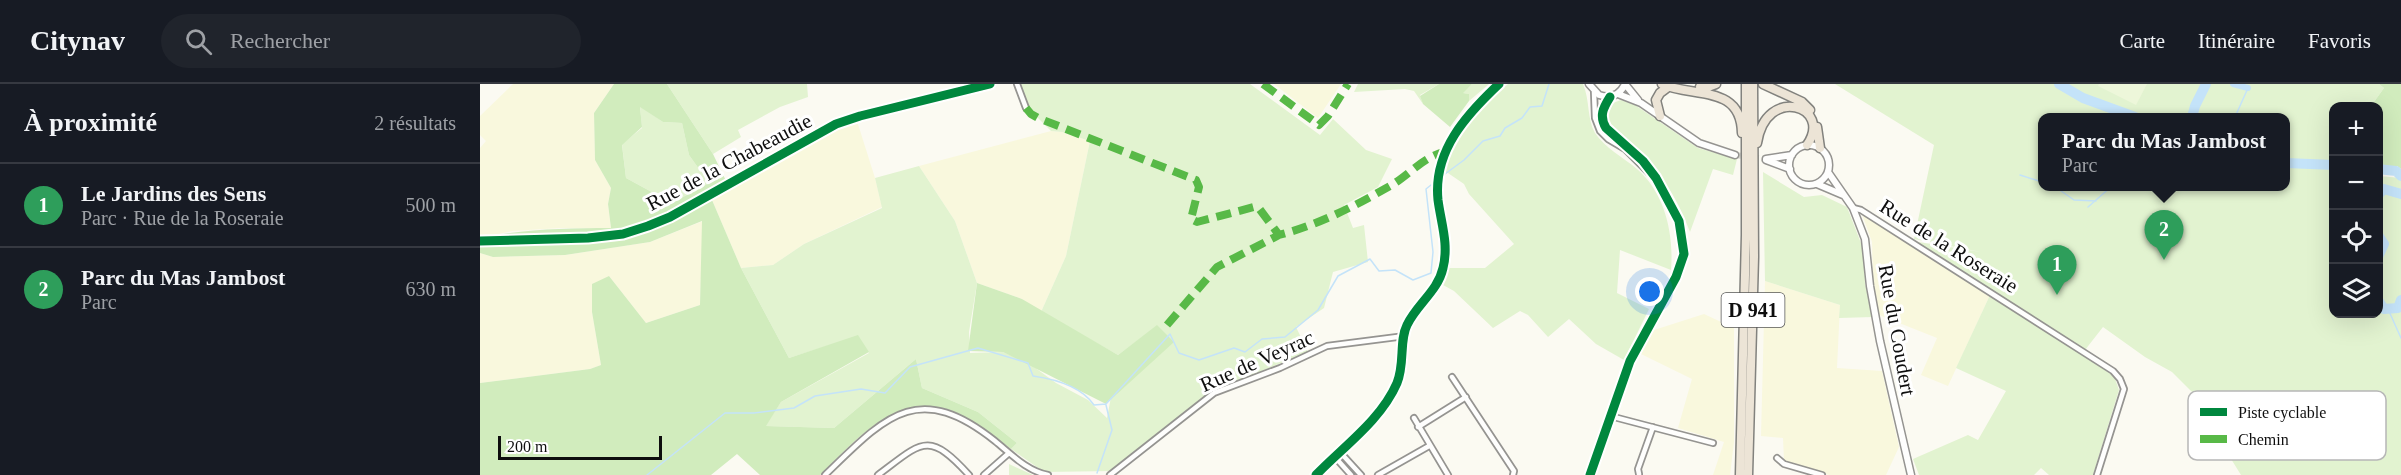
<!DOCTYPE html>
<html lang="fr">
<head>
<meta charset="utf-8">
<style>
  :root { --surface:#171b24; --page:#20242c; --text:#f1f3f6; --muted:#9ea1a6; --line:#363941; --accent:#b0b1b2 }
  body { margin:0; font-family:"Times New Roman",serif; background:var(--page); color:var(--text) }
  .controls { position:absolute; right:18px; top:18px; display:grid; overflow:hidden; border-radius:12px; box-shadow:0 6px 24px #0002 }
  .controls button { width:54px; height:54px; display:grid; place-items:center; padding:0; border:0; border-bottom:2px solid var(--line); background:var(--surface); color:var(--text); font:30px sans-serif }
  .scale { position:absolute; left:18px; bottom:15px; width:164px; box-sizing:border-box; padding-left:6px; border:3px solid #0e0e0e; border-top:0; font-size:16px; line-height:21px; white-space:nowrap; color:#0e0e0e; -webkit-text-stroke:4px #fff; paint-order:stroke }
  .you { position:absolute; left:1170px; top:208px; width:21px; height:21px; margin:-15px; border:4px solid #fff; border-radius:50%; background:#1a73e8; box-shadow:0 0 0 9px #1a73e833 }
  .badge { display:grid; place-items:center; width:39px; height:39px; border-radius:50%; background:var(--accent); color:#fff; font-size:20px; font-weight:700 }
  .pin { position:absolute; translate:-50% -50px; filter:drop-shadow(0 2px 3px #0008) }
  .pin::after { content:''; position:absolute; top:32px; width:21px; height:18px; background:inherit; clip-path:polygon(0 0,100% 0,50% 100%) }
  .popup { position:absolute; left:1558px; top:29px; width:252px; height:78px; box-sizing:border-box; display:grid; place-content:center; border-radius:12px; background:var(--surface); filter:drop-shadow(0 2px 4px #0005); font-size:20px; white-space:nowrap; color:var(--muted) }
  .popup b { font-size:22px; color:var(--text) }
  .popup::after { content:''; position:absolute; left:50%; top:100%; margin-left:-12px; border:12px solid transparent; border-top-color:var(--surface) }
  .list { margin:0; padding:0; list-style:none }
  h2 { display:flex; justify-content:space-between; align-items:center; height:78px; margin:0; padding:0 24px; font-size:26px }
  h2 small { font-size:20px; font-weight:400; color:var(--muted) }
  .list li { display:grid; grid-template-columns:39px 1fr auto; gap:18px; align-items:center; box-sizing:border-box; height:84px; padding:0 24px; border-top:2px solid var(--line) }
  .list b { display:block; font-size:22px; white-space:nowrap }
  .list p { margin:0; font-size:20px; white-space:nowrap; color:var(--muted) }
  .list em { font-size:20px; font-style:normal; color:var(--muted) }
  .icon { flex:none; width:33px; height:33px; fill:none; stroke:currentColor; stroke-width:2; stroke-linecap:round; stroke-linejoin:round }
  .map { position:relative; flex:none; width:1921px; height:391px; overflow:hidden }
  header { display:flex; align-items:center; gap:36px; box-sizing:border-box; height:84px; padding:0 30px; background:var(--surface); border-bottom:2px solid var(--line) }
  header strong { font-size:28px }
  nav { display:flex; gap:33px; margin-inline-start:auto; font-size:21px }
  .search { width:420px; height:54px; background:var(--page); display:flex; align-items:center; gap:15px; box-sizing:border-box; padding:0 21px; border-radius:33px; color:var(--muted); font-size:22px }
  main { display:flex }
  aside { flex:1; background:var(--surface) }
  .map>svg:first-child { display:block }
  .farmland { fill:#f9f8dd }
  .green { fill:#e2f3d0; fill-rule:evenodd }
  .forest { fill:#d1ecbd; fill-rule:evenodd }
  .pitch { fill:#edf7da }
  .lines { fill:none; stroke-linecap:round; stroke-linejoin:round }
  .stream { stroke:#c4e3f9; stroke-width:1.5 }
  .canal { stroke:#c4e3f9; stroke-width:6 }
  .river { stroke:#c4e3f9; stroke-width:10 }
  .tertiary-tunnel { stroke:#d7d7d0; stroke-width:6; stroke-dasharray:6 3; stroke-linecap:butt }
  .minor-casing { stroke:#959491; stroke-width:8 }
  .tertiary-casing { stroke:#959491; stroke-width:9 }
  .secondary-casing { stroke:#8b8b87; stroke-width:10 }
  .trunk-casing { stroke:#82827e; stroke-width:11 }
  .minor { stroke:#fefefd; stroke-width:4.5 }
  .tertiary { stroke:#fefefd; stroke-width:6 }
  .secondary { stroke:#f5f5ea; stroke-width:7 }
  .trunk { stroke:#ece4d6; stroke-width:8 }
  .quiet { stroke:#58b947; stroke-width:8; stroke-dasharray:15 8; stroke-linecap:butt }
  .cycleway-casing { stroke:#fff; stroke-width:13 }
  .cycleway { stroke:#00873e; stroke-width:9 }
  .labels { text-anchor:middle; dominant-baseline:central; stroke-width:6; stroke-linejoin:round; paint-order:stroke }
  .shield { fill:#fff; stroke:#565656; stroke-width:1.5 }
  .shield-label { font-size:20px; font-weight:bold; fill:#0e0e0e }
  .street-label { font-size:21px; fill:#0e0e0e; stroke:#fff }
  .key { fill:#fff; stroke:#b7b7b7; stroke-width:1.5 }
  .key-label { font-size:16px; fill:#0e0e0e }
</style>
</head>
<body>
<header>
<strong>Citynav</strong>
<div class="search"><svg class="icon" aria-label="search" viewBox="0 0 24 24"><circle cx="10" cy="10" r="6"/><path d="M15 15l6 6"/></svg>Rechercher</div>
<nav><a>Carte</a><a>Itinéraire</a><a>Favoris</a></nav>
</header>
<main>
<aside>
<h2>À proximité<small>2 résultats</small></h2>
<ul class="list">
<li><span class="badge" style="background:#2e9e5b">1</span><div><b>Le Jardins des Sens</b><p>Parc · Rue de la Roseraie</p></div><em>500 m</em></li>
<li><span class="badge" style="background:#2e9e5b">2</span><div><b>Parc du Mas Jambost</b><p>Parc</p></div><em>630 m</em></li>
</ul>
</aside>
<div class="map">
<svg width="1921" height="391" viewBox="0 0 1921 391">
  <rect width="100%" height="100%" fill="#fbfaf2"/>
  <path class="farmland" d="M33,0H134L114,29L115,76L131,104L128,120L131,144H80L32,147L0,154V64L6,57L0,51V32Z
    M794,0H861L838,34Z
    M377,37L395,94L402,123L324,160L293,181L261,184L232,116L353,46Z
    M571,47L582,48L610,57L586,172L561,228L542,215L497,199L475,137L439,82Z
    M1382,130L1432,157L1510,211L1468,302L1441,291L1457,254L1399,231L1393,195L1392,158Z
    M223,137L220,221L166,239L129,192L112,228L121,281L110,285L0,299V169L13,173L85,171L170,158Z
    M1285,197L1360,221L1357,284L1402,287L1419,363L1406,391H1349L1304,377L1303,354L1281,352Z
    M1224,230L1254,244V358L1250,391H1233L1244,358L1198,344L1212,295L1161,270L1174,246Z"/>
  <path class="green" d="M187,0H327L328,13L300,23L258,46L261,53L233,70Z
    M537,0H770L840,51L853,35L886,66L912,75L898,103L864,121L873,144L884,141L888,178L853,188L844,224L816,243L830,272L806,277L728,309L633,387L564,388L531,365L537,359L498,328L442,304L436,275L354,344L285,342L301,318L389,269L378,252L309,274L261,184L293,181L324,160L402,124L395,94L439,82L475,137L497,199L489,248L490,269L523,268L550,280L576,299L608,316L627,334L631,313L677,242L638,271L561,228L586,172L610,57L582,48L571,47L543,19Z
    M878,0H959L940,11L943,20L934,7L925,5L874,8Z
    M992,0H1009L989,17V10L982,9Z
    M1028,0H1103C1110,16 1107,36 1115,49C1124,63 1144,74 1157,85C1185,109 1194,150 1191,186L1140,166L1137,209L1169,225L1144,276L1116,260L1089,235L1068,253L1048,231L1040,227L1013,244L974,207L963,201L969,184H1005L1034,160L989,110L984,100L965,87L974,60L998,27Z
    M1355,0H1899L1904,4L1891,22H1854V230H1898L1899,92L1921,94V391H1761L1748,370L1746,355L1720,316L1692,288L1665,273L1623,243L1605,266L1432,157L1501,168L1434,155L1454,61ZM1562,33H1806V102H1562Z
    M1141,16L1155,21L1218,64L1257,75L1253,91L1233,85L1210,148C1197,113 1181,89 1155,62C1146,53 1135,47 1127,37L1128,26L1133,19Z
    M160,22L183,38L202,39L209,71L229,99L192,119L146,94L142,60L162,44Z
    M1283,88L1324,113L1342,111L1367,123L1384,167L1385,200L1393,233L1359,234L1360,221L1285,197Z
    M1510,211L1634,292L1639,306L1613,391H1569L1561,384L1554,391H1439L1433,375L1488,351L1498,356L1526,307L1476,284Z
    M529,380L553,391H529Z"/>
  <path class="forest" d="M134,0H187L233,70L248,101L197,130L232,116L261,184L309,274L378,251L389,268L301,318L286,342L354,344L436,275L442,304L498,328L537,359L531,365C516,354 501,342 485,333C424,299 381,351 340,391H280L257,370L231,391H0V299L110,285L121,281L112,228V200L129,192L166,239L220,221L222,137L170,158L85,171L13,173L0,169V154C44,145 86,144 131,144L128,120L131,104L115,76L114,29ZM160,23L183,38L202,39L209,71L229,99L192,119L146,94L142,61L162,43Z
    M959,0H992L983,9L989,10V17L970,43L943,20L940,12Z
    M1899,0H1921V85L1917,82H1899L1898,22H1891L1904,4Z
    M497,199L542,215L638,271L677,241L694,258L626,320L523,268L488,267Z"/>
  <path class="pitch" d="M1619,0H1667L1656,21L1618,2Z"/>
  <g class="lines">
    <path class="stream" d="M1755,33L1768,4
      M965,90L984,76L1003,57L1020,52L1025,44L1042,34L1050,23L1062,22L1069,0
      M1540,91L1562,98
      M1574,102L1594,116L1616,117
      M1608,123L1632,102
      M1908,225L1921,254
      M617,389L632,346L626,321
      M167,391L245,329H274L314,324L335,312L381,305L405,309L430,283L498,264L548,279L553,292C574,295 601,302 614,321L626,320L690,250L699,269L719,276L754,264L765,268L782,255L805,253L838,226L858,192L890,175L899,187L915,186L933,196L951,189L953,168L946,105L951,101"/>
    <path class="canal" d="M1753,0L1768,4"/>
    <path class="river" d="M1579,0L1603,14L1655,33
      M1712,33L1715,22L1726,0
      M1806,79L1854,81
      M1898,85L1916,87L1921,92
      M1898,111L1904,105L1921,110
      M1898,151L1904,160L1898,173
      M1898,216L1904,225L1918,224L1921,216"/>
    <path class="tertiary-tunnel" d="M1255,71L1286,75"/>
    <defs>
      <path id="minor" d="M537,0L546,24
        M1114,8L1115,34L1120,47L1128,55L1145,65L1169,89
        M1373,124L1381,126L1633,287L1640,295L1644,305L1617,391
        M0,157L108,154L143,150L168,142L190,133L356,40L380,32L510,0
        M972,293L1034,387L1033,391
        M1130,332L1233,359
        M934,334L968,391
        M938,343L986,313
        M859,367L881,391
        M854,372L871,391
        M1297,374L1304,380L1342,391
        M1159,390L1158,385L1173,343
        M345,391C405,333 437,295 515,357C531,370 547,387 568,391
        M398,391C442,358 448,346 489,391
        M504,391L529,369
        M630,391L734,309L800,284L847,262L925,252
        M898,391L949,362
        M1110,391L1150,277L1196,193L1204,170L1199,137L1176,94L1163,77L1126,44C1119,32 1123,24 1130,13"/>
      <path id="tertiary" d="M1109,0L1119,11C1131,15 1140,11 1145,0
        M1145,0L1158,16
        M1138,10L1161,19L1219,59L1255,71
        M1309 81a20 20 0 1 1 40 0a20 20 0 1 1-40 0Z
        M1286,75L1312,71
        M1286,76L1310,85
        M1348,88L1373,124L1385,155L1390,202L1400,257L1431,391
        M1337,100L1363,111"/>
      <path id="secondary" d="M836,391C864,362 901,336 917,299C925,280 919,257 927,241C937,220 958,207 963,184C969,160 961,139 958,116C953,67 986,31 1019,0"/>
      <path id="trunk" d="M1182,0C1213,14 1261,0 1262,49
        M1283,0L1322,18L1330,26
        M1220,3H1228L1236,0
        M1180,32L1176,16L1180,9L1188,3
        M1337,43L1340,64
        M1277,59C1286,0 1354,22 1327,61
        M1260,391L1266,151V0
        M1268,391L1274,173L1273,0"/>
    </defs>
    <use href="#minor" class="minor-casing"/>
    <use href="#tertiary" class="tertiary-casing"/>
    <use href="#secondary" class="secondary-casing"/>
    <use href="#trunk" class="trunk-casing"/>
    <use href="#minor" class="minor"/>
    <use href="#tertiary" class="tertiary"/>
    <use href="#secondary" class="secondary"/>
    <use href="#trunk" class="trunk"/>
    <path class="quiet" d="M783,0L839,41L848,32L868,0
      M546,24L551,30L558,34L716,96L719,103L711,135L717,138L774,123H778L799,151C838,141 875,122 910,102C928,92 944,72 965,68
      M687,241L737,183L799,151"/>
    <defs>
      <path id="cycleway" d="M0,157L108,154L143,150L168,142L190,133L356,40L380,32L510,0
        M836,391C864,362 901,336 917,299C925,280 919,257 927,241C937,220 958,207 963,184C969,160 961,139 958,116C953,67 986,31 1019,0
        M1110,391L1150,277L1196,193L1204,170L1199,137L1176,94L1163,77L1126,44C1119,32 1123,24 1130,13"/>
    </defs>
    <use href="#cycleway" class="cycleway-casing"/>
    <use href="#cycleway" class="cycleway"/>
  </g>
  <g class="labels">
    <rect class="shield" x="1241.5" y="209" width="63" height="34" rx="4.5"/>
    <g class="shield-label">
      <text x="1273" y="226">D 941</text>
    </g>
    <g class="street-label">
      <text transform="translate(249 78) rotate(-28)">Rue de la Chabeaudie</text>
      <text transform="translate(1469 162) rotate(32)">Rue de la Roseraie</text>
      <text transform="translate(1417 246) rotate(80)">Rue du Coudert</text>
      <text transform="translate(777 277) rotate(-24)">Rue de Veyrac</text>
    </g>
  </g>
  <rect x="1708" y="307" width="198" height="69" rx="9" class="key"/>
  <rect x="1720" y="324" width="27" height="8" fill="#00873e"/>
  <rect x="1720" y="351" width="27" height="8" fill="#58b947"/>
  <g class="key-label">
    <text x="1758" y="334">Piste cyclable</text>
    <text x="1758" y="361">Chemin</text>
  </g>
</svg>
<div class="controls">
<button>+</button>
<button>−</button>
<button><svg class="icon" aria-label="locate" viewBox="0 0 24 24"><circle cx="12" cy="12" r="6"/><path d="M12 2v4M12 18v4M2 12h4M18 12h4"/></svg></button>
<button><svg class="icon" aria-label="layers" viewBox="0 0 24 24"><path d="M12 4l9 5-9 5-9-5zM3 14l9 5 9-5"/></svg></button>
</div>
<div class="scale">200 m</div>
<div class="you"></div>
<div class="pin badge" style="left:1577px;top:211px;background:#2e9e5b">1</div>
<div class="pin badge" style="left:1684px;top:176px;background:#2e9e5b">2</div>
<div class="popup"><b>Parc du Mas Jambost</b>Parc</div>
</div>
</main>
</body>
</html>
